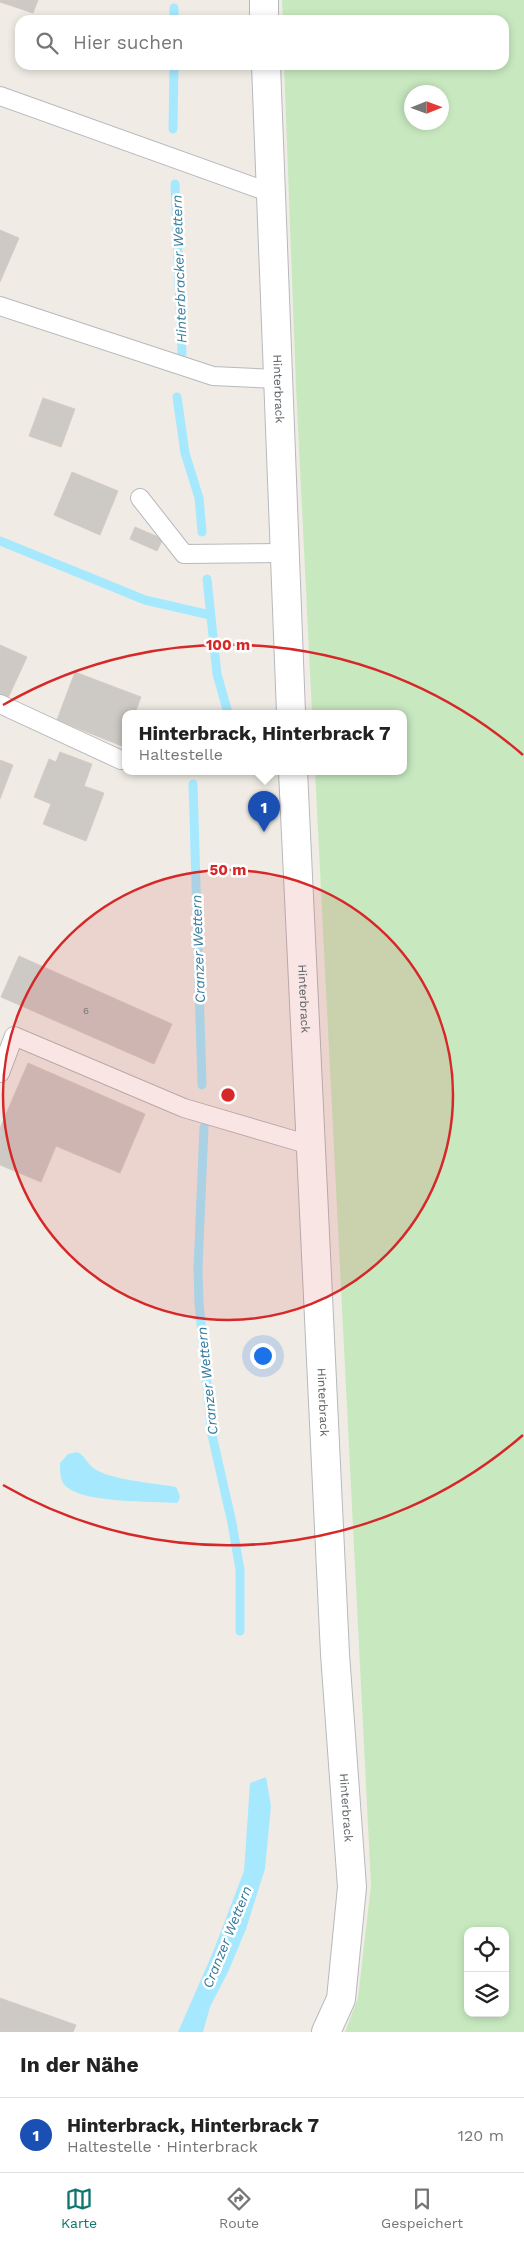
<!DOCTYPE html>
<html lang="de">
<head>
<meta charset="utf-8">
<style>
  :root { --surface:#fff; --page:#f6f6f6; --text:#222; --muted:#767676; --line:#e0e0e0; --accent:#0f766e }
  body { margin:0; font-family:"Work Sans",sans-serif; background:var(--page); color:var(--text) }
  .controls { position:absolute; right:15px; bottom:15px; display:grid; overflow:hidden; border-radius:10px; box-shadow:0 2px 8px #0003 }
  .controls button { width:45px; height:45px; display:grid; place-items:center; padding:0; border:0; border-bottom:1px solid var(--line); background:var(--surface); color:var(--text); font:25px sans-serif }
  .compass { position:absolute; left:404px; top:85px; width:45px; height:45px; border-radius:50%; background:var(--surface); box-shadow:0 2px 8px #0003; rotate:89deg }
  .you { position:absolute; left:262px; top:1355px; width:18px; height:18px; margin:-12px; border:4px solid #fff; border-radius:50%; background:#1a73e8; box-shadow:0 0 0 8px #1a73e833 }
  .badge { display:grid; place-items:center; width:32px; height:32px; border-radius:50%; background:var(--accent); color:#fff; font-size:16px; font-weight:700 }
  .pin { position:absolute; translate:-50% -41px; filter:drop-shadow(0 1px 2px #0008) }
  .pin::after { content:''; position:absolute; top:26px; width:18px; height:15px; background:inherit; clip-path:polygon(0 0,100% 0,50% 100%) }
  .popup { position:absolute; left:122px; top:710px; width:285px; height:65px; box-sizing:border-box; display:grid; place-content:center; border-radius:10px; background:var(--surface); filter:drop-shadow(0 1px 4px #0005); font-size:16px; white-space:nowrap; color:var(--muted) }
  .popup b { font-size:19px; color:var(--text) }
  .popup::after { content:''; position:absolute; left:50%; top:100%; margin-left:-10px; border:10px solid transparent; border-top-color:var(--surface) }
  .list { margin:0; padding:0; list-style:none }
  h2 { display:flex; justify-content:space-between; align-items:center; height:65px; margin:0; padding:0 20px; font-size:21px }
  h2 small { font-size:16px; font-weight:400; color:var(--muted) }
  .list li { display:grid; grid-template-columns:32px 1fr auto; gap:15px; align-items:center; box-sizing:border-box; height:75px; padding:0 20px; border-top:1px solid var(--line) }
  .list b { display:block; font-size:19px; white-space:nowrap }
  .list p { margin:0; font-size:16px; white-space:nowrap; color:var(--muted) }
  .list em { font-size:16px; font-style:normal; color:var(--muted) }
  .icon { flex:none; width:28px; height:28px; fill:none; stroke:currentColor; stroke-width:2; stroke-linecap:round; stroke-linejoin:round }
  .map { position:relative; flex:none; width:524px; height:2032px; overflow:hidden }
  .search { position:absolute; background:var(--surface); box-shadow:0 2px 8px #0003; left:15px; right:15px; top:15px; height:55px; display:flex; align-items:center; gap:12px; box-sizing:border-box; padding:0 18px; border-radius:15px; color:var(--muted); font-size:19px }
  .sheet { height:140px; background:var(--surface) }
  nav { display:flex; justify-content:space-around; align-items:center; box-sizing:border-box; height:70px; border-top:1px solid var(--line); background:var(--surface); font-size:14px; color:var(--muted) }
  nav a { display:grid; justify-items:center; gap:2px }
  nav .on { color:var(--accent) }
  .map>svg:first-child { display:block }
  .green { fill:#c8e9c0; fill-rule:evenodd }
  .water { fill:#a6e9ff }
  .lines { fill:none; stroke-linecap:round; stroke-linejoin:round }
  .stream { stroke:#a6e9ff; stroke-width:9 }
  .building { fill:#cdc9c4; stroke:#d6ccc3 }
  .service-casing { stroke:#b6b9bd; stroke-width:20 }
  .tertiary-casing { stroke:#b6b9bd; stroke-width:30 }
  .service { stroke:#fff; stroke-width:18 }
  .tertiary { stroke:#fff; stroke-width:28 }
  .ring { fill:none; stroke:#d62828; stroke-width:2.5 }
  .labels { text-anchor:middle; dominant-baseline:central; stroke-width:5; stroke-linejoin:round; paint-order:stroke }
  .number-label { font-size:10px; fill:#797c7e }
  .street-label { font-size:12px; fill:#5d6367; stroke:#fff }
  .water-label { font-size:14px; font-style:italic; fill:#347b9d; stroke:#fff }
  .centre { fill:#d62828; stroke:#fff; stroke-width:2.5 }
  .ring-label { font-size:15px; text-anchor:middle; font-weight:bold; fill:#d62828; stroke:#fff; stroke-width:5; stroke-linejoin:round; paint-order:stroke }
</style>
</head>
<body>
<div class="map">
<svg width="524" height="2032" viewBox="0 0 524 2032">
  <rect width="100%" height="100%" fill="#f0ece5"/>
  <path class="green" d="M282,0H524V2032H345L358,1998L371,1885L315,771H403V713H312L296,387L284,65H504V20H283ZM412,92H442V122H412ZM468,1931H505V2013H468Z"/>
  <path class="water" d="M77,1452C85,1456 85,1460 91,1466C105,1480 155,1483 176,1487C179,1493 182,1497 177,1503C151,1501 87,1503 68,1488C60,1483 60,1473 60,1463L68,1454Z
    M266,1777L271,1806L265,1869L246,1929L229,1970L210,2007L203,2032H178L213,1952L244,1871L250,1783Z"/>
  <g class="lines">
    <path class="stream" d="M174,20V8
      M173,129L174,65
      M175,184L182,354
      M177,397L185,453L199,498L202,532
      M0,541L145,600L210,615
      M207,579L217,674L228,713
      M193,784L202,1085
      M204,1127L198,1268L199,1303L212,1435L232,1523L240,1570V1631"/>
  </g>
  <path class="building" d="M0,0H38L33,13L0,2Z
    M0,230L19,238L0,282Z
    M43,398L75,409L61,447L29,436Z
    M72,472L118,491L100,535L54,515Z
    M135,527L163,539L157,551L130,539Z
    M0,645L27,657L8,698L0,694Z
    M75,672L141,697L135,713H125V738L122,746L57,720Z
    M60,752L92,764L84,786L104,793L86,841L43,824L51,804L34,797L49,759L56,762Z
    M0,760L13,765L0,799Z
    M19,956L172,1024L154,1064L1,997Z
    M28,1063L145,1114L120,1173L56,1146L41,1182L0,1165V1128Z
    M0,1998L76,2025L73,2032H0Z"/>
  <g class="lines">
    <defs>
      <path id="service" d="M0,96L271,193
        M0,306L213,376L278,379
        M140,498L184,554L284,553
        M0,704L121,760H125
        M0,1073L14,1036L184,1108L310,1145"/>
      <g id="tertiary">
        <path d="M264,0V20"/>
        <path id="s1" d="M266,65L291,713"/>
        <path id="s2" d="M293,771L335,1654L352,1887L341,1999L326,2032"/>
      </g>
    </defs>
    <use href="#service" class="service-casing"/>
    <use href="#tertiary" class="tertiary-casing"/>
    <use href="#service" class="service"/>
    <use href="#tertiary" class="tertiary"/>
  </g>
  <circle cx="228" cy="1095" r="225" fill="#d62828" fill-opacity=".12"/>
  <g class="ring">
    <circle cx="228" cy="1095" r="225"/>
    <path d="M523 1435A450 450 0 0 1 3 1485M3 705A450 450 0 0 1 523 755"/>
  </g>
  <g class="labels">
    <g class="number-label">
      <text x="86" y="1010">6</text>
    </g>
    <g class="street-label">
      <text stroke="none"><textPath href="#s1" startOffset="324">Hinterbrack</textPath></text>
      <text stroke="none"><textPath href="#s2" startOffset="228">Hinterbrack</textPath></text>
      <text stroke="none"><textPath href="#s2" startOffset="632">Hinterbrack</textPath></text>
      <text stroke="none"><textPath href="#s2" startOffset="1038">Hinterbrack</textPath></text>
    </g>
    <g class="water-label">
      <text transform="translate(179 269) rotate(-92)">Hinterbracker Wettern</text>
      <text transform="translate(198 949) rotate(-92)">Cranzer Wettern</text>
      <text transform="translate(207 1381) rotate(-96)">Cranzer Wettern</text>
      <text transform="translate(227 1937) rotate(-68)">Cranzer Wettern</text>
    </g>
  </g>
  <circle cx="228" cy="1095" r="8" class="centre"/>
  <g class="ring-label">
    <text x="228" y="650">100 m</text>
    <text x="228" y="875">50 m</text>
  </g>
</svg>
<div class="controls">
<button><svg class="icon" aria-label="locate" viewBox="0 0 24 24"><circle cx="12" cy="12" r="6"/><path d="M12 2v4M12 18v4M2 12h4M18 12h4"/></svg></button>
<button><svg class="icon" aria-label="layers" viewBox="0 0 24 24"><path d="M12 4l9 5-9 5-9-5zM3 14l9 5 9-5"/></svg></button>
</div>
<svg class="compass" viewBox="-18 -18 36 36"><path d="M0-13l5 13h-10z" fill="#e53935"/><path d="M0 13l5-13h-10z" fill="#767676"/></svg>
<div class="you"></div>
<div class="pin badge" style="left:264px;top:832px;background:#1a4fb4">1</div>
<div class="popup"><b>Hinterbrack, Hinterbrack 7</b>Haltestelle</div>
<div class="search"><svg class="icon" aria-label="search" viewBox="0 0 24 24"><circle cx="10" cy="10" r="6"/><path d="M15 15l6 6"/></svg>Hier suchen</div>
</div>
<section class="sheet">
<h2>In der Nähe<small></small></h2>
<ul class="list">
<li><span class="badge" style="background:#1a4fb4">1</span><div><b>Hinterbrack, Hinterbrack 7</b><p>Haltestelle · Hinterbrack</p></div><em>120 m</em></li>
</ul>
</section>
<nav>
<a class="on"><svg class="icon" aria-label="map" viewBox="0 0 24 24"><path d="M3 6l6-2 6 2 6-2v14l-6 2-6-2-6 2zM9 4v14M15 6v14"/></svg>Karte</a>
<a><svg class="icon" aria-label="directions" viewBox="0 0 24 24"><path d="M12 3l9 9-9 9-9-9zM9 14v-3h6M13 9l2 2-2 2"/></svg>Route</a>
<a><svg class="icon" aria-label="saved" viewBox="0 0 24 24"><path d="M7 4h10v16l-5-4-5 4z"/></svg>Gespeichert</a>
</nav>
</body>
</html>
